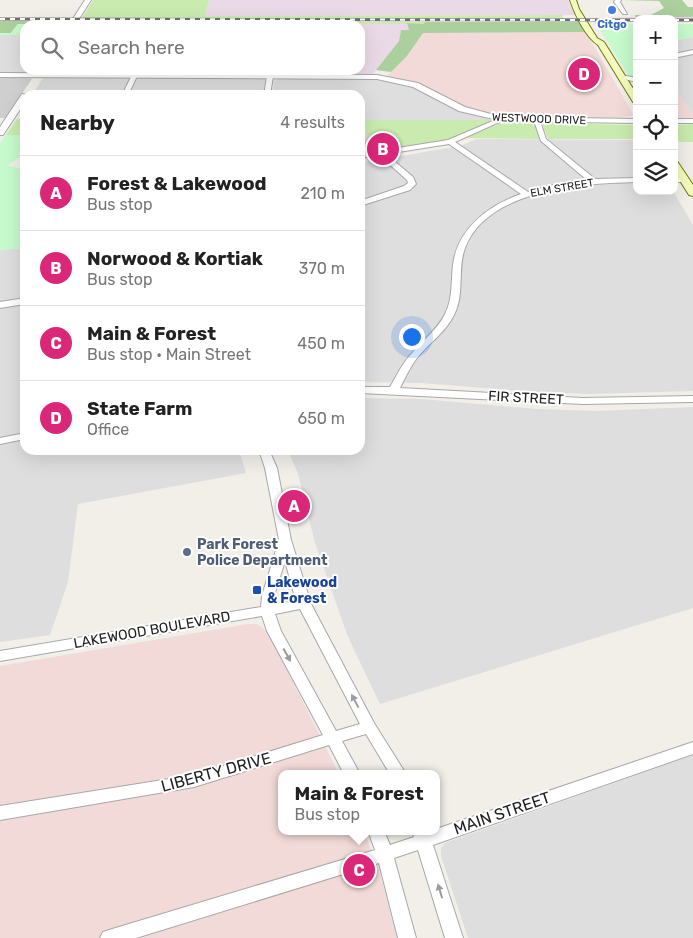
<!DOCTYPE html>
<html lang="en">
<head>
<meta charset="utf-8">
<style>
  :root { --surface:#fff; --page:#f2f2f2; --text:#222; --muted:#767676; --line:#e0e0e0; --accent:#db2777 }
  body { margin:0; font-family:Rubik,sans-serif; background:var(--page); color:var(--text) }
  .controls { position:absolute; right:15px; top:15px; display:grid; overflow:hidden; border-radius:10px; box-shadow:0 5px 20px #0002 }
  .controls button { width:45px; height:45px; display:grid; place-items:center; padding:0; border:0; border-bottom:1px solid var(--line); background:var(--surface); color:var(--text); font:25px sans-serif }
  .you { position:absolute; left:411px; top:336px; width:18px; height:18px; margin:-12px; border:4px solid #fff; border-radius:50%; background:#1a73e8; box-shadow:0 0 0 8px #1a73e833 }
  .badge { display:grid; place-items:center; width:32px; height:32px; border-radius:50%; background:var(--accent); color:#fff; font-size:16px; font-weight:700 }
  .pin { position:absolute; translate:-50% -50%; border:2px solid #fff; box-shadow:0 1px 5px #0006 }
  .popup { position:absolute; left:278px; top:770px; width:162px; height:65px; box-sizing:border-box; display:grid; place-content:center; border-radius:10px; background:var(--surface); filter:drop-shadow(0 1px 4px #0005); font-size:16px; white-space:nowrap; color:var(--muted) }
  .popup b { font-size:19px; color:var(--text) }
  .popup::after { content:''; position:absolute; left:50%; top:100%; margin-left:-10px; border:10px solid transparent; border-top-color:var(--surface) }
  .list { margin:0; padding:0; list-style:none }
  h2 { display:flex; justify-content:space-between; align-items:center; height:65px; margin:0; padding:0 20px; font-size:21px }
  h2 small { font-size:16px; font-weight:400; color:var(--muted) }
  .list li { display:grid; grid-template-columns:32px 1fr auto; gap:15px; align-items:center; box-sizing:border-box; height:75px; padding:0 20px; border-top:1px solid var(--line) }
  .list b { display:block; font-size:19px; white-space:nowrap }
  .list p { margin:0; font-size:16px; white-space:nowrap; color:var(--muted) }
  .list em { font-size:16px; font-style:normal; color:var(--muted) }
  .icon { flex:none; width:28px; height:28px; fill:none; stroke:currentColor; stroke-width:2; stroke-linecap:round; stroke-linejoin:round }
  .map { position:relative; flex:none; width:693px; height:938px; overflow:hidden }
  .search { position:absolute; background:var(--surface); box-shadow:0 5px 20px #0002; left:20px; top:20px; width:345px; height:55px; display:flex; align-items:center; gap:12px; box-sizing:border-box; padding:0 18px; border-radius:15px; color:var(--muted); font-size:19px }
  .panel { position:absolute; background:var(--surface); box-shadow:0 5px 20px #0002; left:20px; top:90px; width:345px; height:365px; border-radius:15px }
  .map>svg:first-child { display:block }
  .residential { fill:#dfdede }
  .commercial { fill:#f2dad8 }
  .industrial { fill:#eadae7 }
  .religious { fill:#cfcfcf }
  .grass { fill:#caebaf }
  .forest { fill:#abd09d }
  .park { fill:#c7facd }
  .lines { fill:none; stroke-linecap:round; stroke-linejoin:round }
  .minor-casing { stroke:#a8a8a8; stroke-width:2 }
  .tertiary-casing { stroke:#a8a8a8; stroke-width:2 }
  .secondary-casing { stroke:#6b7b05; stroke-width:2 }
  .minor { fill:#fff; fill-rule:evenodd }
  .tertiary { fill:#fff; fill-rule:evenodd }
  .secondary { fill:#f5fabe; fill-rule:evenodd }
  .rail-casing { stroke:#6f6f6f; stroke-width:3 }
  .rail { stroke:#fff; stroke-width:2; stroke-dasharray:5; stroke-linecap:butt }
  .oneway { fill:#9b9b9b }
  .shop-dot { fill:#3f7fe0; stroke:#fff; stroke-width:2 }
  .service-dot { fill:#5c6f8a; stroke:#fff; stroke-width:2 }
  .transit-dot { fill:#1a4fb4; stroke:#fff; stroke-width:2 }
  .labels { text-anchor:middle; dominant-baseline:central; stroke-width:4; stroke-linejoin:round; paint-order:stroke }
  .far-shop-label { font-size:11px; font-weight:bold; fill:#366cbe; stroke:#fff }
  .far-street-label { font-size:11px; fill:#212121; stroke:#fff }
  .street-label { font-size:14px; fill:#212121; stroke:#fff }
  .service-label { font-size:14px; font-weight:bold; fill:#4e5e75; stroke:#fff; text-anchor:start }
  .transit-label { font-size:14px; font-weight:bold; fill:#164399; stroke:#fff; text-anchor:start }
  .near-street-label { font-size:16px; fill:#212121; stroke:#fff }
</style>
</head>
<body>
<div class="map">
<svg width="693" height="938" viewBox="0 0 693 938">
  <rect width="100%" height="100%" fill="#f1efe8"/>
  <path class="residential" d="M0,35H25V70H37L36,72L0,74Z
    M693,37V114L674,88V41Z
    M48,70H267L263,95H32Z
    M281,78H374L412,86L454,108L491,120H360V95H272L274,81Z
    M360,135H388L397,144L360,150Z
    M477,139L637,140V191H673L693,225V391L591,394L534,392L421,383L360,382V163L460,146Z
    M25,248V450H239L246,473L78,504L68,582L50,635L0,642V250Z
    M360,398L422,399L537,409L597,411L693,407V608L380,704L348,637L315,543L298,474L288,450H360Z
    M693,755V938H468L441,856V848L445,843Z"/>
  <path class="commercial" d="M586,32L633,114L631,116L620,118L533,119L500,116L467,108L425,86L410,81L387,76L407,56L423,33Z
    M675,89L693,114V119L674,118Z
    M248,624H257L268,632L339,774H282V831H364L380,873L397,938H0V666Z"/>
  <path class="industrial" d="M209,0H568L577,15L205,16Z
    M635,17H693V21L674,22V19H637V22H594L593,18Z
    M180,23H407L409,30H401L399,41L373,74H280L276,73V70H360V25H179Z"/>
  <path class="religious" d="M0,77H27L32,79L5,118H0Z"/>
  <path class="grass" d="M93,0H209L205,16L563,15L562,18H82Z
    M80,21L180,23L179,25H77Z
    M255,21L425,22L423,24L255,23Z
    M17,119H25V135H6Z
    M360,120H491L488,124L445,141L401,147L388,135H360Z
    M508,123H533L536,126L540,139L466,138L499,124Z
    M546,123L637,125V139H548L542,124Z
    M693,124V142H679L674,137V125Z"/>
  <path class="forest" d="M621,0H682L688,7H693V17H635V15H651L664,8L659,1Z
    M0,21H69L68,24H18L11,33H0Z
    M425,22H580L586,32L423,33L407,56L391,72L376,70L399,41L401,30H409L407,23L423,24Z"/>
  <path class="park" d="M596,23L637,24V80L629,77Z
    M18,24H68L25,25V35H0V33H11Z
    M674,24H693V37L674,41Z
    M6,135H25V153L7,166L25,169V248L0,250V143Z"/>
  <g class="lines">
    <defs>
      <path id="minor" d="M615,0H621L620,2L627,14H623L614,2Z
        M693,50V54L674,58V54Z
        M268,70H274L270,95H264Z
        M132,75L137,76L128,95H122Z
        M621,75L637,78V82L619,78L618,77Z
        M502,117L505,119L504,120L455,142L528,192L565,182L587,180L541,141L534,121L537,119L540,121L546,139L595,179L637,178V182C584,183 487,189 465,248C457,269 465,294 454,315C446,332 429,343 417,358C410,367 405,378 400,388L583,398L693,396V402L583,404L360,393V387H390C397,375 403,362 413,352C424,339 438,329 445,314C453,299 451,281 453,265C457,229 489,205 521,194L449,144L386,154L413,177L416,184L410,190L360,206V201L404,186L408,183L407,180L379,155L360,158V154L448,140Z
        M674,178H685L689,180L685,182H674Z
        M25,298V304L0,308V302Z
        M25,433V439L0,444V438Z
        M259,450H269L277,468L291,540L311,604L374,723L406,774H390L366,734L342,741L360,774H344L329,745L194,787L0,820V806L194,775L323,735L267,631L262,616L0,661V651L261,607L262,596L279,540L265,468ZM285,561L296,601L274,604V596ZM300,609L360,724L336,731L281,631L275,614Z
        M693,742V754L433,845L463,938H445L418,850L394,858L416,938H398L379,863L136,938H100L103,932L109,930L375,850L368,831H384L390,845L414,837L412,831H436V829Z"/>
      <path id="tertiary" d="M85,0H91L75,25H69Z
        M0,73L377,75L418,83L465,107L502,117L637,119V123L502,121L459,111L413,87L377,79L0,77Z
        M22,94L28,95H25V102L3,135H0V127Z
        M674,119H693V123H674Z"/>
      <path id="secondary" d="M570,0H576L579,9L597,38L604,42L637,95V104L633,102L598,45C585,36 575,15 570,0Z
        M674,160L677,161L693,185V196L689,195L674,171Z"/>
    </defs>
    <use href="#minor" class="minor-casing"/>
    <use href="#tertiary" class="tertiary-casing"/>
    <use href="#secondary" class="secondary-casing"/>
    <use href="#minor" class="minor"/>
    <use href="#tertiary" class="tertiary"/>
    <use href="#secondary" class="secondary"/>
    <defs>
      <path id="rail" d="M0,19L637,20
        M674,20H693"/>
    </defs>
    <use href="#rail" class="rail-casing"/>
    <use href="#rail" class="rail"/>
  </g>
  <defs><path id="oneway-solid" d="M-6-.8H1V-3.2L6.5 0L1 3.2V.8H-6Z" transform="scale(1.25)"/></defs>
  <g class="oneway">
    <use href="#oneway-solid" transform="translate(287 655) rotate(61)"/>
    <use href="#oneway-solid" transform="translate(355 701) rotate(-118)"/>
    <use href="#oneway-solid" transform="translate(440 891) rotate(-107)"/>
  </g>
  <circle class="shop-dot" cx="612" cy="10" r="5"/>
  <circle class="service-dot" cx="187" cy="552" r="5"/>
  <rect class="transit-dot" x="252" y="585" width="10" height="10" rx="2.5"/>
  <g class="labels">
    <g class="far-shop-label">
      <text x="612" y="24">Citgo</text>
    </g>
    <g class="far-street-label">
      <text transform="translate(539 119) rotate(2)">WESTWOOD DRIVE</text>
      <text transform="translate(562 188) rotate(-10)">ELM STREET</text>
    </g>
    <g class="street-label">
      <text transform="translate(526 398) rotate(3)">FIR STREET</text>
      <text transform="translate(152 630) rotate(-10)">LAKEWOOD BOULEVARD</text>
    </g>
    <g class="service-label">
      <text x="197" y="544">Park Forest<tspan x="197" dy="16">Police Department</tspan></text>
    </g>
    <g class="transit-label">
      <text x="267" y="582">Lakewood<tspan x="267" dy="16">&amp; Forest</tspan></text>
    </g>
    <g class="near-street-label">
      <text transform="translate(216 772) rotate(-15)">LIBERTY DRIVE</text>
      <text transform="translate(502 813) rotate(-19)">MAIN STREET</text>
    </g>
  </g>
</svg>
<div class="controls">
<button>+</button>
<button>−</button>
<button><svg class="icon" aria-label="locate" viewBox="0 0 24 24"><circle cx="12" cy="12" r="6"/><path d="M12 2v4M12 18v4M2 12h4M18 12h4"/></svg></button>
<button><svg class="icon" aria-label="layers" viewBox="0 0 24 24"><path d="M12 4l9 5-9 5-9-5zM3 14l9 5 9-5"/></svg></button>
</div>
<div class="you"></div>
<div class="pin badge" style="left:294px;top:506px">A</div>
<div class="pin badge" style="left:383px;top:149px">B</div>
<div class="pin badge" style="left:359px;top:870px">C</div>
<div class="popup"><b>Main &amp; Forest</b>Bus stop</div>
<div class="pin badge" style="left:584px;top:74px">D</div>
<div class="search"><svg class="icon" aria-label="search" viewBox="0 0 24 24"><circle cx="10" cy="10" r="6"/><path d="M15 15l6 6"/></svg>Search here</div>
<section class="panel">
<h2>Nearby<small>4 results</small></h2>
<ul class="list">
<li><span class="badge">A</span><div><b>Forest &amp; Lakewood</b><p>Bus stop</p></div><em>210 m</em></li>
<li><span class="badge">B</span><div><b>Norwood &amp; Kortiak</b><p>Bus stop</p></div><em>370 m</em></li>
<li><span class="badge">C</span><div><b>Main &amp; Forest</b><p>Bus stop · Main Street</p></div><em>450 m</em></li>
<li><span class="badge">D</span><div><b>State Farm</b><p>Office</p></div><em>650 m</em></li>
</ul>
</section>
</div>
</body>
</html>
